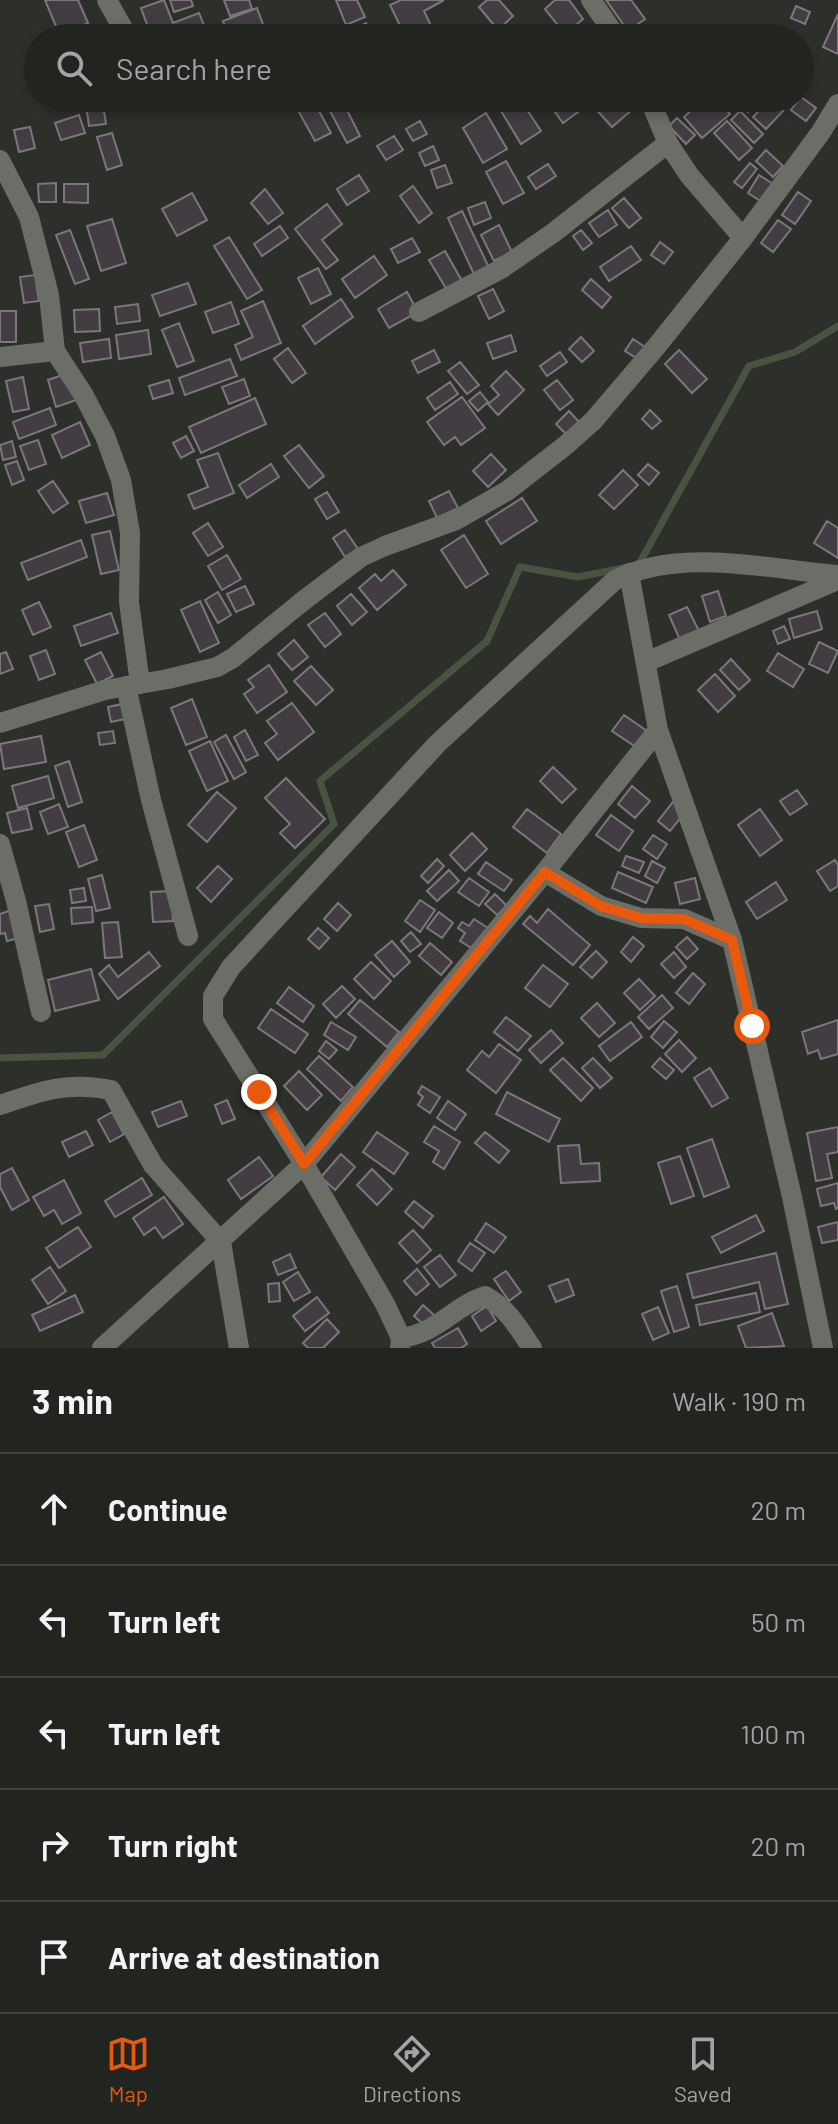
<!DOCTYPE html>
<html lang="en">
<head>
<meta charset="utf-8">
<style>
  :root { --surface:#222420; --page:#2a2c29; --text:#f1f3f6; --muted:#a2a4a5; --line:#3f413e; --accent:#ea580c }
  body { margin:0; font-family:Barlow,sans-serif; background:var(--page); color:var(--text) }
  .stop { position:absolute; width:24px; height:24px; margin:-18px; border:6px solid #ea580c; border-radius:50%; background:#fff }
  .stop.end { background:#ea580c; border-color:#fff; box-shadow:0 2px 8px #0008 }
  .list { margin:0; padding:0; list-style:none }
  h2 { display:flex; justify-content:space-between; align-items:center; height:104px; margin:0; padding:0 32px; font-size:34px }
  h2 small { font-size:26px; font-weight:400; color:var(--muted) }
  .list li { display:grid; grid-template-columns:52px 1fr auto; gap:24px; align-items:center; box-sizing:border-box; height:112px; padding:0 32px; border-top:2px solid var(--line) }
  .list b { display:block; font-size:30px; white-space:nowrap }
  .list em { font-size:26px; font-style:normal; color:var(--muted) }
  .icon { flex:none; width:44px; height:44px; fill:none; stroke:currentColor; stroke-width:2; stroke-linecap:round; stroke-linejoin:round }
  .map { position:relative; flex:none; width:838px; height:1348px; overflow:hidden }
  .search { position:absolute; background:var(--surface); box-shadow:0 4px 12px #0003; left:24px; right:24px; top:24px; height:88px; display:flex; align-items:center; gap:20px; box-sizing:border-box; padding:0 28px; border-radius:44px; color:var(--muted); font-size:30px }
  .sheet { height:664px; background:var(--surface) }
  nav { display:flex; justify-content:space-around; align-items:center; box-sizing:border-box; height:112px; border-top:2px solid var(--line); background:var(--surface); font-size:22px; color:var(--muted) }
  nav a { display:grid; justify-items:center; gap:4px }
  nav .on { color:var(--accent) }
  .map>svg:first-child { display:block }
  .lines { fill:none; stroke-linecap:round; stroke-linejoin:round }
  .stream { stroke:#4a5341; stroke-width:7 }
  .building { fill:#433d43; stroke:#7d777d; stroke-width:2 }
  .minor { stroke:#6a6e67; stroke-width:20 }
  .route { stroke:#ea580c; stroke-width:10 }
</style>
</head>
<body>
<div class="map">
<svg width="838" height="1348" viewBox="0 0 838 1348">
  <rect width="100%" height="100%" fill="#2d302a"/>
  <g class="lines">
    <path class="stream" d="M639,564L749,366L795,352L838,326
      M0,1058L103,1055L334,824L320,781L487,641L520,567L578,577L623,568"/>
  </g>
  <path class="building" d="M45,0H78L88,23L60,36Z
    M164,0L173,23L199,13L207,33L193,38H152L141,8Z
    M170,0H191L193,6L174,12Z
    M224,0H249L252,9L230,16Z
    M336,0H357L365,17L346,25Z
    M401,0H444L424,11L435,34L426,38H406L390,5Z
    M487,0H499L513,16L498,30L479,7Z
    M555,0H569L583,19L565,34L545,9Z
    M606,0H631L645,19L628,31Z
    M796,6L810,12L805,24L791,18Z
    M257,8L268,38H244L242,32L229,37L223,21Z
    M838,14V54L823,47Z
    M366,23L374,38H357L353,30Z
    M801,97L816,108L806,121L791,110Z
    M85,98H102L106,124L89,126Z
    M308,98H312L331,133L315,141L295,105Z
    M323,98H341L360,136L347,143Z
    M545,98H568L578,112L563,123Z
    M604,98H635L640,103L612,127L594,107Z
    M691,98H716L730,114L702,138L684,117L697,105Z
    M746,98H765L748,112L741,102Z
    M520,99L541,131L521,144L501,111Z
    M770,99L783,111L766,129L753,117Z
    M740,111L763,134L754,143L731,120Z
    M486,113L507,149L483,163L463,128Z
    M79,115L85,133L61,140L55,123Z
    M677,118L695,135L686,144L669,126Z
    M420,121L427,134L413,141L406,129Z
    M727,121L752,148L739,160L714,133Z
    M30,127L35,148L19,152L14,130Z
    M112,133L122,165L107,170L97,137Z
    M394,136L403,150L386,160L377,146Z
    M433,146L439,160L425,166L419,153Z
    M766,150L783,166L773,177L756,161Z
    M506,161L524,193L503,204L486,172Z
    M750,163L757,169L742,188L734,182Z
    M548,164L556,176L536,189L528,177Z
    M445,165L452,183L437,188L431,170Z
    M359,175L369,191L347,205L337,189Z
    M759,175L773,184L762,202L748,193Z
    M56,183V202H39L38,184Z
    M64,184H88V203L64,202Z
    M413,186L432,213L419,223L400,196Z
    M265,189L283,213L268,224L251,203Z
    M798,192L811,201L795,224L782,215Z
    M192,193L207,220L177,236L162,209Z
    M624,198L641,218L629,228L612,208Z
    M485,202L491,218L474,225L468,208Z
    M327,204L342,224L322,240L338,260L326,269L295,229Z
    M608,210L617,225L599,237L589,223Z
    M462,211L492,274L477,281L448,218Z
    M112,219L126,263L101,271L87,226Z
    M778,220L791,229L773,252L761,243Z
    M499,225L512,252L494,261L481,235Z
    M280,226L288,238L262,256L254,244Z
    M70,230L89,279L75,284L56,235Z
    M581,230L592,243L583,250L573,236Z
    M229,237L262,290L247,299L214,246Z
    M412,238L420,252L398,263L391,249Z
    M660,242L673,252L664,264L651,255Z
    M631,246L641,260L609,281L600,267Z
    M445,251L462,281L447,290L429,260Z
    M374,256L387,275L355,298L342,279Z
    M318,268L331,294L311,304L298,278Z
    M35,275L39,301L24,303L20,277Z
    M591,279L611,297L602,308L582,290Z
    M188,283L196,304L160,316L152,295Z
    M493,289L504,311L489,319L478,296Z
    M407,292L418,312L389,328L378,309Z
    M341,299L353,317L315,344L303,326Z
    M263,301L281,343L241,360L235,345L253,337L241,311Z
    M231,302L239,324L213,333L205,312Z
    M138,304L140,321L117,324L115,307Z
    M99,309L100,331L75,332L74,310Z
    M0,311H16V342H0Z
    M179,323L194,361L177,367L162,330Z
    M148,330L151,354L119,359L116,335Z
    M511,335L516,351L493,359L487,343Z
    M581,337L594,351L582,362L569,349Z
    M109,339L111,358L83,362L80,343Z
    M633,339L645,347L638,359L625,351Z
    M288,348L306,373L292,383L274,359Z
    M434,350L440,362L418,373L412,361Z
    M679,350L707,379L692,393L665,364Z
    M560,352L567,362L547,376L540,366Z
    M230,359L237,376L185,395L179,378Z
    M460,362L479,385L467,394L448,371Z
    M506,371L524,390L498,415L488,404L499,395L491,386Z
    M68,373L76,400L56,407L48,380Z
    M23,377L29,409L13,412L6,381Z
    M244,379L250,396L229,404L222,387Z
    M169,380L173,393L153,399L149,386Z
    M557,380L573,400L560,410L544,390Z
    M450,382L458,394L435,410L427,398Z
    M480,392L488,402L478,411L469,401Z
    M462,397L485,428L461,445L455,437L444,445L427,422Z
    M255,398L266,424L201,453L189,427Z
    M50,408L56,425L19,439L13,422Z
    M650,410L661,421L652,429L642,419Z
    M569,411L579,422L567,435L556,424Z
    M80,422L90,445L62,458L52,435Z
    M186,436L194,451L181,458L173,443Z
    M38,440L46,464L29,470L20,446Z
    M12,441L16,457L3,460L0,445Z
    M299,445L324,476L309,488L284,456Z
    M218,453L234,493L194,509L188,495L208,487L197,460Z
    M491,454L506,470L488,487L473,471Z
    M17,461L24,480L12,485L5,465Z
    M271,464L279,477L247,498L239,485Z
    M648,464L659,473L649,485L638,475Z
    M623,470L638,485L614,509L599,495Z
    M53,481L68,503L53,513L38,491Z
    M449,491L458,508L437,518L429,501Z
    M327,492L339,512L327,519L315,499Z
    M107,493L114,515L86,523L79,501Z
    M522,498L537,521L501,544L486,521Z
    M827,521L838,528V558L814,543Z
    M208,523L223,547L208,556L193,533Z
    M345,530L358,549L345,557L333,538Z
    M110,531L119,570L101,574L92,535Z
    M464,535L488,574L466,588L441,550Z
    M81,540L87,557L28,580L21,563Z
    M227,555L241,579L222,590L208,566Z
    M393,570L406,585L377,610L359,588L375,574L381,581Z
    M245,586L254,604L236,612L227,594Z
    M718,591L726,616L710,622L702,596Z
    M218,592L231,615L218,623L205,600Z
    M351,594L367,612L352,625L337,606Z
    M200,601L219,643L200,652L181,610Z
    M39,602L51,627L33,635L22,610Z
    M687,607L699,631L680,640L669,615Z
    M817,611L822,629L794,638L789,619Z
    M111,613L118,633L81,646L74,626Z
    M325,613L341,634L325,647L308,625Z
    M784,626L790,639L778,644L773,631Z
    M294,640L308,657L292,670L278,654Z
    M819,642L838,651L828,673L809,664Z
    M46,650L55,674L39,680L30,656Z
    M6,652L13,669L0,674V654Z
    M101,652L113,676L97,684L85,660Z
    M778,653L804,669L793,687L767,671Z
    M731,659L750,680L739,690L720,670Z
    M269,665L287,692L257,713L244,694L254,687L248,680Z
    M311,666L333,690L316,705L294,681Z
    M715,674L735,696L718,712L698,690Z
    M192,699L207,737L186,745L171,708Z
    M292,703L314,732L278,760L265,743L277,734L267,721Z
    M122,704L125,719L111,722L108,707Z
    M624,715L647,731L636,747L612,731Z
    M245,730L258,755L246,761L234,737Z
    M113,731L115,743L100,745L98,733Z
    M226,735L246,772L234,779L214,742Z
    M41,736L46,762L4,769L0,744Z
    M210,741L228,781L207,791L189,751Z
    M69,761L82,802L68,807L55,766Z
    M553,767L576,789L562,803L540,781Z
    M48,776L54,798L18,808L12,786Z
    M286,778L325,819L295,848L280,833L290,824L265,798Z
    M632,786L650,801L635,818L618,804Z
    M797,790L807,804L790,815L780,801Z
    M217,792L236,808L207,842L188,825Z
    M673,802L685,812L670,831L658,821Z
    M59,804L68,827L48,834L40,812Z
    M27,808L32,829L12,833L7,813Z
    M527,809L561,834L547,853L513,827Z
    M760,809L782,840L760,856L738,825Z
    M611,815L633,831L619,851L596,835Z
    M84,825L97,860L79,867L66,832Z
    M472,833L487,849L465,871L450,855Z
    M653,835L667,844L657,859L643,849Z
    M626,856L644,862L639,873L622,866Z
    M437,859L444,866L428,883L421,876Z
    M835,860L838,865V886L830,891L817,871Z
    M652,861L665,868L657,883L645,876Z
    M486,862L512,880L504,891L478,874Z
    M218,866L232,879L211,902L197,888Z
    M449,870L459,881L437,901L427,891Z
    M618,872L653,887L646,903L612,888Z
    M102,875L110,908L96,911L88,879Z
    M469,878L489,892L479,906L458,892Z
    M695,878L700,899L680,904L675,883Z
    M776,882L787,900L757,919L746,902Z
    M84,888L86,901L72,903L70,890Z
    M172,891L173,921L153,922L151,892Z
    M495,894L507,906L497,915L485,904Z
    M420,900L435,910L420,932L405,921Z
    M338,903L351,915L337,931L324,919Z
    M49,904L54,929L40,932L35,906Z
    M92,907L93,922L72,924L71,908Z
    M14,909L23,937L7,941L5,933L0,934V914Z
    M548,909L590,945L573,965L523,924L530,916L537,923Z
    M439,912L453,923L442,938L427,928Z
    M474,919L488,928L475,950L460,941L465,933L458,928L462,922L469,926Z
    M118,922L122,957L105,958L102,923Z
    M318,928L329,938L319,949L308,939Z
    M411,932L421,944L410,952L401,941Z
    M633,937L644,946L631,962L621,952Z
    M687,937L698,949L687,959L676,947Z
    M392,941L410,962L394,977L375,955Z
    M430,943L452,962L441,975L419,956Z
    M596,951L607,962L592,978L580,967Z
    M149,952L160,966L118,999L99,974L109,965L118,977Z
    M674,952L686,967L674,978L661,964Z
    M371,962L391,981L374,999L354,979Z
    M543,965L568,984L550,1007L525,988Z
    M91,969L99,1000L55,1011L48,980Z
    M693,973L705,984L689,1004L676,993Z
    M639,979L655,996L640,1010L624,993Z
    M342,986L355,999L336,1018L323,1004Z
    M289,987L314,1006L303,1022L277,1003Z
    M662,995L673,1008L649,1029L638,1017Z
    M360,1000L399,1032L387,1047L348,1014Z
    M597,1003L615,1023L599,1037L581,1018Z
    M271,1009L308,1034L295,1053L258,1028Z
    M506,1017L531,1036L518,1051L494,1032Z
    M838,1020V1054L821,1059L818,1050L808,1054L802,1032Z
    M664,1021L677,1032L663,1048L651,1037Z
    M331,1022L356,1037L348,1050L324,1035Z
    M631,1022L642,1037L610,1061L599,1046Z
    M551,1030L563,1043L541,1063L529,1050Z
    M679,1040L696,1058L682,1072L665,1054Z
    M326,1041L337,1050L329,1059L319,1051Z
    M499,1044L521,1060L496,1093L467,1070L482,1051L489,1057Z
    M319,1056L353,1087L341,1101L307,1069Z
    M563,1058L593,1088L581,1101L550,1070Z
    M593,1058L612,1078L600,1088L582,1068Z
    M660,1058L674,1070L666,1079L652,1067Z
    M710,1068L728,1098L712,1107L694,1078Z
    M299,1071L322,1095L307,1110L284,1086Z
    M422,1086L440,1097L430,1113L418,1105L423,1097L418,1093Z
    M507,1092L560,1119L549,1142L496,1114Z
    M227,1100L235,1119L222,1124L215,1105Z
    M181,1101L187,1116L158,1127L152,1112Z
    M448,1101L466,1114L455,1130L437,1118Z
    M112,1112L124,1134L110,1142L98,1120Z
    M434,1126L460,1142L444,1169L433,1162L439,1151L424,1142Z
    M838,1127V1152L827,1154L832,1178L816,1181L807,1133Z
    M86,1131L93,1145L69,1157L62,1142Z
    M377,1132L408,1153L394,1174L363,1152Z
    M485,1132L509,1151L499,1163L475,1143Z
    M712,1139L729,1187L704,1197L687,1148Z
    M579,1145L581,1164L599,1163L600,1181L561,1183L558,1146Z
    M341,1154L355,1167L335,1190L321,1177Z
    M680,1156L694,1196L671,1204L658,1163Z
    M259,1157L273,1176L241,1199L228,1180Z
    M12,1168L29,1200L12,1210L0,1187V1174Z
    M372,1169L392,1189L377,1205L357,1185Z
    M142,1178L152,1195L115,1217L105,1201Z
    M64,1180L81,1213L62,1224L54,1210L44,1216L33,1197Z
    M838,1183V1208L836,1209L834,1203L821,1206L817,1189Z
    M164,1197L183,1224L163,1238L155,1227L144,1235L133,1218Z
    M414,1201L433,1216L423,1228L405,1212Z
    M756,1215L764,1231L721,1253L712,1237Z
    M838,1222V1240L822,1243L818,1227Z
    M486,1223L506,1237L494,1253L475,1240Z
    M78,1227L91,1247L59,1268L46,1248Z
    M413,1230L431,1250L417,1263L399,1243Z
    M470,1243L485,1253L472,1271L458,1261Z
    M776,1253L788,1304L765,1309L759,1282L693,1298L687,1274Z
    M290,1254L296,1268L278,1275L273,1262Z
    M440,1255L456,1275L440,1287L424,1267Z
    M50,1267L66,1291L48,1304L32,1280Z
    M417,1269L429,1284L416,1295L404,1281Z
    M506,1271L521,1292L509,1301L494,1279Z
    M298,1272L310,1292L294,1301L283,1282Z
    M568,1279L574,1295L556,1302L549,1286Z
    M279,1283L280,1301L269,1302L268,1284Z
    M677,1286L689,1327L674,1332L661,1291Z
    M756,1293L760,1312L700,1325L696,1305Z
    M75,1295L83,1312L40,1331L32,1315Z
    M317,1297L329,1313L305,1331L293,1316Z
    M423,1305L435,1316L425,1326L414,1316Z
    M487,1306L496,1321L481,1331L472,1316Z
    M658,1307L669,1333L653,1340L642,1314Z
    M772,1313L784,1346L746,1348L738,1326Z
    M327,1319L339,1332L323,1348H308L303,1343Z
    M458,1328L467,1344L461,1348H435L432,1343Z"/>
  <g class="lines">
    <path class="minor" d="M107,0L126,34
      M591,0L617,38
      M649,98L668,143L689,175L743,238
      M0,160L29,217L49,295L55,351L83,394L105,436L121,480L130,533L129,602L140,684
      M419,312L501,269L553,233L668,143
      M0,357L55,351
      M629,573L658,730L732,940
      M646,662L838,580
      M126,686L151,800L188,936
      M0,723L105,690L168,679L217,667L233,658L303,601L361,557L385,546L456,520L507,491L566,445L593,421L656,347L743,238L821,132L838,104
      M0,844L16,901L41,1012
      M545,872L601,906L641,918L684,919L732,940L792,1197L823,1348
      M0,1105C41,1091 68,1081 111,1090L153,1165L221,1242L239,1348
      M401,1338C440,1332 452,1307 485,1296C507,1308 518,1327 532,1348
      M102,1348L304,1164L545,872L658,730
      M400,1348L401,1338L385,1304L304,1164L213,1019V996L231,967L437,744L615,580C680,547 768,569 838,575"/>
  </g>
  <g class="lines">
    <path class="route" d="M259,1092L304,1164L545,872L601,906L641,918L684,919L732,940L752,1026"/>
  </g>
</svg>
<div class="stop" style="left:752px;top:1026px"></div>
<div class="stop end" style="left:259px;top:1092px"></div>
<div class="search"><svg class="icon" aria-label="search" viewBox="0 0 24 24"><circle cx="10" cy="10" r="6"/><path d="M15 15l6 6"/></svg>Search here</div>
</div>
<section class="sheet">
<h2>3 min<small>Walk · 190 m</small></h2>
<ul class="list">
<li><svg class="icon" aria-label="ahead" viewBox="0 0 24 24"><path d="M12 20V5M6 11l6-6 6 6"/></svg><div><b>Continue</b></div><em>20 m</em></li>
<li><svg class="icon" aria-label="left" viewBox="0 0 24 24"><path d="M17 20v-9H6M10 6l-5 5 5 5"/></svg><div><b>Turn left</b></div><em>50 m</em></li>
<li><svg class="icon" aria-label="left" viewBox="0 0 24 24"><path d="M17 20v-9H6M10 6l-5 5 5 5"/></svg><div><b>Turn left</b></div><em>100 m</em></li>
<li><svg class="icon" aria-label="right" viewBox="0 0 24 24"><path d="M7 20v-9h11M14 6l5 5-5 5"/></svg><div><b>Turn right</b></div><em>20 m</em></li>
<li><svg class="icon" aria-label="arrive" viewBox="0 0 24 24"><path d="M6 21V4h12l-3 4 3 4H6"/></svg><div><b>Arrive at destination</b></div></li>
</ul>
</section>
<nav>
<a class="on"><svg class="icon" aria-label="map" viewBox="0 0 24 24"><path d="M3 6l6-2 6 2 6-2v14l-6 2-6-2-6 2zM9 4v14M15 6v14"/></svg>Map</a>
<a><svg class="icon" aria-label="directions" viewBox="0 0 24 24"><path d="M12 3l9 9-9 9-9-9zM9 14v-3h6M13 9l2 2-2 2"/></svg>Directions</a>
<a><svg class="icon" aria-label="saved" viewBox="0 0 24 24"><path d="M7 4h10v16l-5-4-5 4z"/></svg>Saved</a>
</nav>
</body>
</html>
